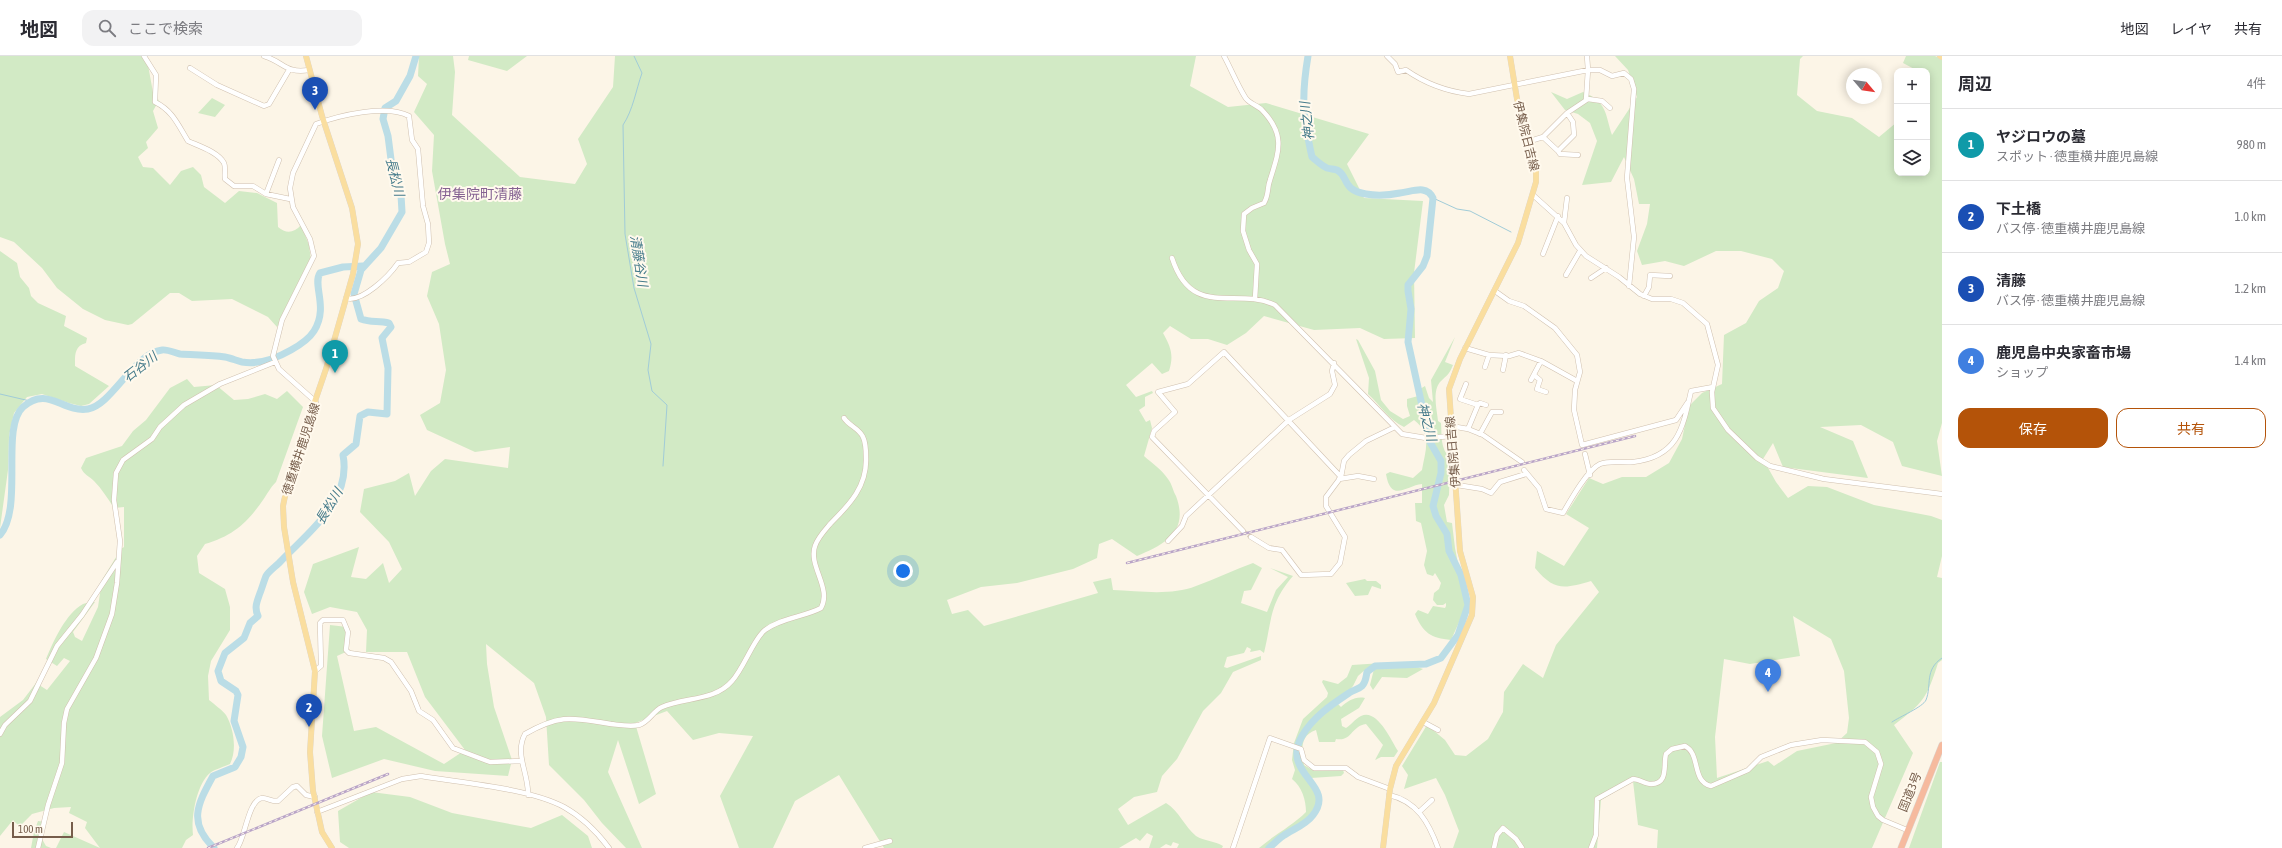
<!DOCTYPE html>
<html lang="ja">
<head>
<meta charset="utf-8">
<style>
  :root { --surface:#fff; --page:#f2f2f3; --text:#2b2b33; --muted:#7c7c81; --line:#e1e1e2; --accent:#b45309 }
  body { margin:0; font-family:"Asap Condensed","Noto Sans JP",sans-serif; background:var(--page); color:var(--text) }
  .controls { position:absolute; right:12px; top:12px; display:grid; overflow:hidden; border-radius:8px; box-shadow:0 2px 10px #0003 }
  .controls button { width:36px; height:36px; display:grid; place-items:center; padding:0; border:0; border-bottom:1px solid var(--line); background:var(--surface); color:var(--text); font:20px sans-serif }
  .compass { position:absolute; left:1846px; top:12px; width:36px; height:36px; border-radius:50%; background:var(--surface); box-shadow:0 2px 10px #0003; rotate:119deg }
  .scale { position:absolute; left:12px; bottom:10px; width:61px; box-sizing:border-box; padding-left:4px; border:2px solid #765d4b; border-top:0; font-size:11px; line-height:14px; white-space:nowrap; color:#765d4b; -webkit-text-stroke:3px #fff9ed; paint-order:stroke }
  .you { position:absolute; left:903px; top:515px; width:14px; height:14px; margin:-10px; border:3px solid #fff; border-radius:50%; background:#1a73e8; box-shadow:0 0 0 6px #1a73e833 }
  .badge { display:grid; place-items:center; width:26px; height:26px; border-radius:50%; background:var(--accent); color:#fff; font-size:13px; font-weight:700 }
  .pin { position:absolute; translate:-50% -33px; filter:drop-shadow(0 1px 2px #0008) }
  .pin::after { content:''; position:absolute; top:21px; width:14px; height:12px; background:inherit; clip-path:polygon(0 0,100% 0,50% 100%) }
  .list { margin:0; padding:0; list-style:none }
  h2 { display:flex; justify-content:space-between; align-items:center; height:52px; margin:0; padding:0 16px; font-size:17px }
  h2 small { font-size:13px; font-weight:400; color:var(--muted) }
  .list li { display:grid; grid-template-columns:26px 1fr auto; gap:12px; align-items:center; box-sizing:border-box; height:72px; padding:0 16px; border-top:1px solid var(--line) }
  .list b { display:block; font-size:15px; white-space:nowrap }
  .list p { margin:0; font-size:13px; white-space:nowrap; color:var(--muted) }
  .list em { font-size:13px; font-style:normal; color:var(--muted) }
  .actions { display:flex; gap:8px; padding:12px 16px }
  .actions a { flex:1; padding:9px 0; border:1px solid var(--accent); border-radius:12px; text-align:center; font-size:14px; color:var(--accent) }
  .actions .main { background:var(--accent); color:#fff }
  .icon { flex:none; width:22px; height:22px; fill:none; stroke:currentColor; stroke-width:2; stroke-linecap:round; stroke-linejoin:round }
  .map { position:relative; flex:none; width:1942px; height:792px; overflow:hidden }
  header { display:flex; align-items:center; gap:24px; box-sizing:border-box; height:56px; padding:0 20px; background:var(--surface); border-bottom:1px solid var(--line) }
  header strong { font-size:19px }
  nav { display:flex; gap:22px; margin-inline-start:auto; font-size:14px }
  .search { width:280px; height:36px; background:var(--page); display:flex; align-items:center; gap:10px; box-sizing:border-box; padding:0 14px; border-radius:12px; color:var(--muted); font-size:15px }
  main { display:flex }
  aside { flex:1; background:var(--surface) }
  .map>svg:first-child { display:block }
  .green { fill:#d2eac5; fill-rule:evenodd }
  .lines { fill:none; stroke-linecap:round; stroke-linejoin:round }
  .stream { stroke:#a1ccd8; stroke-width:1 }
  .river { stroke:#bbdde6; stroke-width:7 }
  .minor-tunnel { stroke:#dacfc0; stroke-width:4.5; stroke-dasharray:4.5 2; stroke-linecap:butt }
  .minor-casing { stroke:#d0c0af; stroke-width:5.5 }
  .major-casing { stroke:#dbd5d0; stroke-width:6 }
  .highway-casing { stroke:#dbd5d0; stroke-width:7 }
  .minor { stroke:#fff; stroke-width:4.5 }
  .major { stroke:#fade9f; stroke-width:5.5 }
  .highway { stroke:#f6ba9e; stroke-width:6 }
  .rail-casing { stroke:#b9a4c7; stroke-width:2.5 }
  .rail { stroke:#fff9ed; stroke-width:1; stroke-dasharray:3; stroke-linecap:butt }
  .labels { text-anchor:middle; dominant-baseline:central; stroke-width:4; stroke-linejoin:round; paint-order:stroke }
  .street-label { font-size:12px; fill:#765d4b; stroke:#fff9ed }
  .water-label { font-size:13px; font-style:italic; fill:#447a8a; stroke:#fff9ed }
  .quarter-label { font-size:14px; fill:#856292; stroke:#fff9ed }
</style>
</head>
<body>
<header>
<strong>地図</strong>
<div class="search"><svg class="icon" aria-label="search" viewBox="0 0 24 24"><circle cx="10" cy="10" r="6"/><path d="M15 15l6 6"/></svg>ここで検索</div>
<nav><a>地図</a><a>レイヤ</a><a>共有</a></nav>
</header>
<main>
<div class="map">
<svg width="1942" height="792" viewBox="0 0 1942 792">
  <rect width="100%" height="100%" fill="#fcf5e7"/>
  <path class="green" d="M0,0H141L148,9L154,42L159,44L153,55L158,72L146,86L148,92L138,101L143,111L153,112L170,129L181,115L193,111L201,119L204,131L225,147L239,135L257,137L277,147L278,171C286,178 294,177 301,169L309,189L311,204L277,271L268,261L232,243L192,245L179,237H170L132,268L128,269L105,264L83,253L57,232L42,212L14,186L0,181Z
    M419,0H453L455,16L452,59L520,121L575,128L587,108L578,83L613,31L615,0H1196L1190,30L1228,51L1266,47L1369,78L1347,108L1364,142L1423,145L1414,217L1415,282L1384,283L1360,272L1314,274L1264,260L1246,277L1227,289L1208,283H1191L1170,270L1163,277C1171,291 1174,300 1169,315L1162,318L1152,307L1126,329L1136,341L1152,335L1153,337L1145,341V350L1139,354L1146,366L1150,364L1152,372L1144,400C1152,407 1162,414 1168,423C1172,428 1173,435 1176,440C1189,475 1166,488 1137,500L1112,483L1099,488L1097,502L1073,513L1017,527L981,531L947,544L952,558L968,554L984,570L1098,537L1093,526L1111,522L1113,534C1139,535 1171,540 1196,530C1215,523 1234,514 1253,507L1262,512L1251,534L1244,535L1241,547L1267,556L1276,534L1288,521L1270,512L1293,520C1269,548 1272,564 1264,597L1260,594L1250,596L1251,593L1247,591L1244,597L1227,601L1224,611L1227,612L1261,600V604L1233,616L1221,637L1203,655L1177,703L1162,720L1157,736L1134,741L1118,753L1128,769L1166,747C1179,755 1185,771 1196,780C1204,785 1215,785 1223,790L1222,792H1177L1179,788L1173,786L1171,790L1166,788L1160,792H1149L1153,780L1147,777L1140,785L1136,782L1119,792H884L839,719L795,745L773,792H739L720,740L753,680L719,677L693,684L667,655L635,667L656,738L639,748L618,684L608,716L642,792H626L602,767L584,744L549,709L546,661L534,627L486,588L487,608L494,651L512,704L508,720L435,715L384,703L332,722L322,680L330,569L347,571L348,595L337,600L354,675L376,671L444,708L465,694L425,641L407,596H366L367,574L357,556L330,551L312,558L304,536L313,508L359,491L351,521L366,523L383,507L389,527L402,513L389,486L360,456L364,433L395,425L409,417L415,440L431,415L445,403L508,412L510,391L475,396L427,374L420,359L440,347L446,314L439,268L427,240L432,216L450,208L445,188L432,115L434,79L414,56L427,28L418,20Z
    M469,0H527L507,15L468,4Z
    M1615,0H1803L1800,3L1797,39L1817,55L1852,62L1879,81L1897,66V117H1927V52L1930,50L1927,15H1918L1903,7L1906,0H1935L1942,3V367L1937,385L1942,420L1902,410L1893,386L1861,369L1820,371L1853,385L1868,422L1783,411L1773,387L1763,403L1776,426L1788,442L1808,430L1827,431L1874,449L1931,460L1942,464V500L1937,521L1942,522V604L1938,607C1927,642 1923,647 1894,669L1913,697L1872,792H1657L1658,774L1638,769L1633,725L1601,744L1597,792H1453L1459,775L1445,739L1436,722L1404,733L1408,719L1402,710L1427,669L1445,684L1455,699L1466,700L1488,683L1503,656L1504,636L1523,608L1543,622L1556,589L1599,536L1591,525C1564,533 1554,535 1535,512L1537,495L1564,510L1589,472L1566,458L1589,422L1603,428L1622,421H1646L1669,407L1682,383L1689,350L1702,337L1722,328L1724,279L1746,267L1759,245L1778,232L1784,215L1772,203L1741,195H1716L1684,210L1665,205L1642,209L1637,195L1647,168L1650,148H1639L1634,123L1624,101L1611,126L1582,129L1597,85L1590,67L1578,58L1565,54L1551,36L1567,43L1583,36C1607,46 1605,57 1612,79L1637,41L1628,14ZM1793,560L1831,583L1844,615L1849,662L1847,677L1836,687L1797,695L1774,710L1768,705L1717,722L1715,681L1724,603L1750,608L1800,600Z
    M212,42L225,49L215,61L198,57Z
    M0,195L17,207L20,221L29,232L31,240L38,247L66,260L64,270L87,282L86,287C74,290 75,300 75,310L109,330L89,348L81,350L69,347L42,338L27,341L14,357L9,380L8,414L0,472Z
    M1455,281L1445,306L1453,309C1449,319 1447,319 1440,326C1432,336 1437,354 1438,365L1441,367C1442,380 1440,392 1450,402L1449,439L1444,449L1447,466L1452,467L1455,492L1465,543V553L1451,584C1431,582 1423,577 1415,558L1418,554L1428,558L1433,550L1445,552L1446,550V547L1443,549H1437L1433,544L1434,537L1439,533L1441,527L1435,517L1433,520L1427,518L1424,509L1427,495L1421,467L1416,465L1415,447H1422V428C1407,429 1391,448 1386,418L1390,416L1413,422L1422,414C1425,395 1433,378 1414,364L1404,371C1389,364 1380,349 1368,338L1369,322L1356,283L1358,284L1375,315L1381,344L1390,355L1403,363L1410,360L1407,350V343L1422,339L1420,333L1425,330L1429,342L1433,346L1431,324Z
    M187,323L194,331L216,329L234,344L248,343L265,338L277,343L287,335L303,351L276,426C270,432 268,437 263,444C247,467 233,480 205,488L197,500L199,517L225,533L230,551V574L211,605L208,620L209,644C214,648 222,654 226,659C234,673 237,694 230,708C224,711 215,713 210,717C196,729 191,762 193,779L186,784L182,792H56L64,776L100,792L85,772L87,766L69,757L71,751L54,752L32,758L22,768L18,769L13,764L0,780V661L23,644L36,627L47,634L70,605L64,602L57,610L46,603C53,586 66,557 83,548C86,547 91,546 95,546L73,576L75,581L82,585L98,551L102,524L121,493L124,491V451L114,452C108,443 102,433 94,425C89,420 84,419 81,412L86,402L122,390L133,375L146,364L170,332Z
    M1365,523L1367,525H1376L1381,529V533L1372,530L1368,539L1355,540L1346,527Z
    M1383,607C1396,610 1411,608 1423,613L1407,622L1382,621L1373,634L1370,629L1374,613L1367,612L1358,620L1353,630L1338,648L1341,651C1348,645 1355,640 1365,642L1359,652L1341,663L1342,670L1346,672C1351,669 1355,663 1361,660C1377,652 1391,684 1398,695L1394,701H1381L1375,704L1383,689L1366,668C1351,670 1352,686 1336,683L1335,686H1319L1316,674C1299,680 1302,694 1304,709L1314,715L1343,714L1344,717L1341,720L1311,722C1311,731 1319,742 1316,750C1312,764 1278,782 1266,792H1259C1274,779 1292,770 1306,756C1306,744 1302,731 1292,723L1295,714L1292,704L1294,687L1303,663L1327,641L1328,637L1322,626L1323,624L1338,628L1347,621L1352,609Z
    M1940,706H1942V792H1909Z
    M371,736L410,741L452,757L531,772L562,759L588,780L592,792H349L340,786L338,755Z
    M38,765L46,766L42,783L46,790L51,792H31L34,776Z"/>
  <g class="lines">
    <path class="stream" d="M634,0L642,17C636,34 633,54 623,69L625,178L634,232L651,288L648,314L652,335L667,349L663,410
      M1433,142L1457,153L1470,155L1511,176
      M0,338L30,345
      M1892,666C1899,661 1923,651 1926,644C1932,629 1924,614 1942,602"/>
    <path class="river" d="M0,479C24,451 0,372 23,351C48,329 62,357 88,353C112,349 134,297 162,294C167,293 175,297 180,298C195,299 210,299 225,301C231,302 237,305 242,306C260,309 277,302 291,294C300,289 309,283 314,275C329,251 312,229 320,217L343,211L363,210
      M214,792C188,767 197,749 213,720L235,711L241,701L243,691L234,665L238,639L236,635L221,625L218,615L225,597L244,582L250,567L258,560C254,551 257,546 260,537C262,532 264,525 266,520C269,515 275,511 279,507C307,477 352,446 343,399L356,388L360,360L368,356L387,358L388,312L382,282L391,271L389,267C379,264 371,267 361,263L354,238L361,214L381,192L402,156L401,139L393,119L388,80L383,63L385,52L396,45L410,20L416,0
      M1269,792C1274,788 1278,783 1283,780C1293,773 1306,769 1313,759C1337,728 1280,719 1302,680C1313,661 1331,649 1349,637C1353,634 1359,633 1362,630C1366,626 1366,621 1367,616L1375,610L1426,608L1441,602L1458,579L1468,549L1461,519L1449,495L1447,478L1436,460L1433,450L1441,417V405L1430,386L1408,286L1411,253L1408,235V229L1423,210L1427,200L1433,142C1426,128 1412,136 1400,137C1390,139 1377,140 1366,138C1341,134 1349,120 1337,114C1334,113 1330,113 1327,112C1322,110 1317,105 1312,101C1303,61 1301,42 1308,0"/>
    <path class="minor-tunnel" d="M1243,475L1251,481"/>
    <defs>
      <path id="minor" d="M144,0L156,19L155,46C173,55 178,69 188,85C199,90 218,96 224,107C226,111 224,119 225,123L234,130H253L266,138L290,143
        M264,0C284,6 286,18 309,14
        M1224,0C1231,13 1237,28 1245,41C1248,47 1257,49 1262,54C1286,79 1279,95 1270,124C1267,132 1269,139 1264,147L1252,152L1244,158L1243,175L1249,194L1257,208L1255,243
        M1387,0L1395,8L1398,16L1406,14C1426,28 1445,35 1469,38L1588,14H1600L1612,20L1624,17L1631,23L1634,33L1627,122L1634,181L1629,230
        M190,12L217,29L264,50L269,48L289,14
        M1586,44L1588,14L1587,0
        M1567,57L1588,43L1602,45L1610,52
        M1530,85L1543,81L1558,95L1574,79L1573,66L1567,57L1543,81
        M1558,95L1560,98L1578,99
        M266,138L279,104
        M1533,139L1564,167L1576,189L1586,200L1619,221L1640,238L1652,243H1671L1683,247L1707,268L1718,309L1712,336L1713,352L1728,374L1757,402L1770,410L1824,423L1942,438
        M1564,167L1567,142
        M1543,198L1558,160
        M1172,202C1192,264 1236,230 1275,249L1402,378L1426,382L1452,380
        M1566,219L1580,195
        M1591,222L1606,212
        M1495,235L1509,245L1524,250L1555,272L1577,299L1580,316L1575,334L1574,354L1582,389L1676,364L1688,346
        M1644,240L1649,231L1650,219L1670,220
        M1465,292L1489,299L1509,300L1519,297L1541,305L1577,325
        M1485,311L1489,299
        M1503,314L1506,299
        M1534,319L1540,324L1537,333L1546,336
        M1531,324L1541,305
        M1466,328L1460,343L1478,349L1468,373
        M316,346L279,313L273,300L282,264L314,200L310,183L293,151L290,132L293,117L316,68C340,59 387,48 409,60L412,84L418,93L423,150L428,168L429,187L426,196L409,206L398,207C389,220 362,247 346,242
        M1478,349L1480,347L1486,349
        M1451,370L1468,373L1483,379L1522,406
        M1480,378L1492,356H1501
        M1585,398L1590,419
        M1524,414L1539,432L1546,453L1563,457C1570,445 1587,414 1600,408C1610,404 1622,407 1633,406C1678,401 1683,372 1691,335L1713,331
        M1339,423L1358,420L1374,423
        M1457,429L1482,433L1491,437L1500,426L1526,418
        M1243,475L1152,381L1154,375L1175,356L1158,336L1188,328L1224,296L1341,421
        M1251,481L1269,492L1282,494L1301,519L1331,518L1340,507L1345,481L1326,450V441L1341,421L1344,405L1349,399L1366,385L1395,371
        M1168,485L1182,470L1186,460L1289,364L1330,338L1335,329L1332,315L1334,307
        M315,615L321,610L320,567L323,564H343L348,576L346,594L349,597L384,602L391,606L411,635L419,655L433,664L453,692L490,706L521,705
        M1423,666L1438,674
        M0,678L5,669L30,645L57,590L82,559L117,506
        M528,739C529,718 514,698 525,678C561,657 573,662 611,668C620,669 630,671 639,669C649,666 653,655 662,651C685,641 715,645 732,625C744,612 754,582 765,574C781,562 804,561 821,552C832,532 808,510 815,490C818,481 825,474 831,467C850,448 867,430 866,402C866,395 866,387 863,381C859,372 849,370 844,362
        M1389,739C1417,745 1429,767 1438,792
        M317,756L402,723L421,720C462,727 528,732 564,751C582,761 597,776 609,792
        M1419,756L1432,744
        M38,792L48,749L62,707L64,667L67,653L96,602L112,558L117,527L120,485L114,444L116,417L123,404L152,383L160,371L184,349L220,328L275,306
        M237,792C245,783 248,744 262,742C268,742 272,746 278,745L293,731L297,730L306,739L315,741
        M865,792L890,785
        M1233,792L1270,682L1301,693L1304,704L1314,712H1346L1358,721L1390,733
        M1494,792L1497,779L1503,772L1516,783L1522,792
        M1591,792L1596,779L1597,743L1633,723C1639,723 1645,728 1651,728C1669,728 1663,709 1666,698L1672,693L1685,690C1701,698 1691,725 1711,730L1748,714L1761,701L1791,689L1822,684L1865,686L1877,696L1881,708L1871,741L1873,751L1878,760L1883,764L1907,774"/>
      <path id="major" d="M306,0L322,60L352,152L358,188L353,218L326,313L289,421L283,450L284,471L293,526L315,615L310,696L313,735L322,776L332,792
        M1940,0L1942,1
        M1383,792L1390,733L1396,710L1434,647L1472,559L1473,541L1460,495L1449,333L1460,303L1518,187L1536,126V109L1517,43L1510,0"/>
      <path id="highway" d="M1901,792L1942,689"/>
    </defs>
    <use href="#minor" class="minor-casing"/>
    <use href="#major" class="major-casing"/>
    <use href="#highway" class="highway-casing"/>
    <use href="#minor" class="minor"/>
    <use href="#major" class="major"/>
    <use href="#highway" class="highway"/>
    <defs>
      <path id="rail" d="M1127,507L1635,380
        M208,792L388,718"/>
    </defs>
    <use href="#rail" class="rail-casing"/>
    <use href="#rail" class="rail"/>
  </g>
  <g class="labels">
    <g class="street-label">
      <text transform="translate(1526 80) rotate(76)">伊集院日吉線</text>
      <text transform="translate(301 393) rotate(-72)">徳重横井鹿児島線</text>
      <text transform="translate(1453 396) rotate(-95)">伊集院日吉線</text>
      <text transform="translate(1910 736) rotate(-68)">国道3号</text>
    </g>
    <g class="water-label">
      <text transform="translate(1307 65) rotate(-97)">神之川</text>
      <text transform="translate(395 121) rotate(76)">長松川</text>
      <text transform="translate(639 205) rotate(81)">清藤谷川</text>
      <text transform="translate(140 311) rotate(-38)">石谷川</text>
      <text transform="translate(1427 366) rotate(75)">神之川</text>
      <text transform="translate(329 450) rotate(-59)">長松川</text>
    </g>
    <g class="quarter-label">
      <text x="480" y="138">伊集院町清藤</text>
    </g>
  </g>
</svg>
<div class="controls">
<button>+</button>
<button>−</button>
<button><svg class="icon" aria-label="layers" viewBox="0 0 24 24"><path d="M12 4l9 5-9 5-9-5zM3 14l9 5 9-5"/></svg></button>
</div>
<svg class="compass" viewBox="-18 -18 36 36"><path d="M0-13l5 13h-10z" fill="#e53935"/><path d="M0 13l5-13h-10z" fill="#7c7c81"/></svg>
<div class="scale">100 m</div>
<div class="you"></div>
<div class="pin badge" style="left:335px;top:317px;background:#0f9aa8">1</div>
<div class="pin badge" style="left:309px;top:671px;background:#1a4fb4">2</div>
<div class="pin badge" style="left:315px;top:54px;background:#1a4fb4">3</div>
<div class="pin badge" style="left:1768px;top:636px;background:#3f7fe0">4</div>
</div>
<aside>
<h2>周辺<small>4件</small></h2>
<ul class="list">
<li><span class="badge" style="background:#0f9aa8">1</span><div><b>ヤジロウの墓</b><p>スポット · 徳重横井鹿児島線</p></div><em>980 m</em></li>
<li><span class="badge" style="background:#1a4fb4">2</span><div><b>下土橋</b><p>バス停 · 徳重横井鹿児島線</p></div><em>1.0 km</em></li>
<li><span class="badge" style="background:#1a4fb4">3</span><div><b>清藤</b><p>バス停 · 徳重横井鹿児島線</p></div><em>1.2 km</em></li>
<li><span class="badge" style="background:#3f7fe0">4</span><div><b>鹿児島中央家畜市場</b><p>ショップ</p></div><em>1.4 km</em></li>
</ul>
<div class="actions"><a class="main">保存</a><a>共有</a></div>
</aside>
</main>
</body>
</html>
